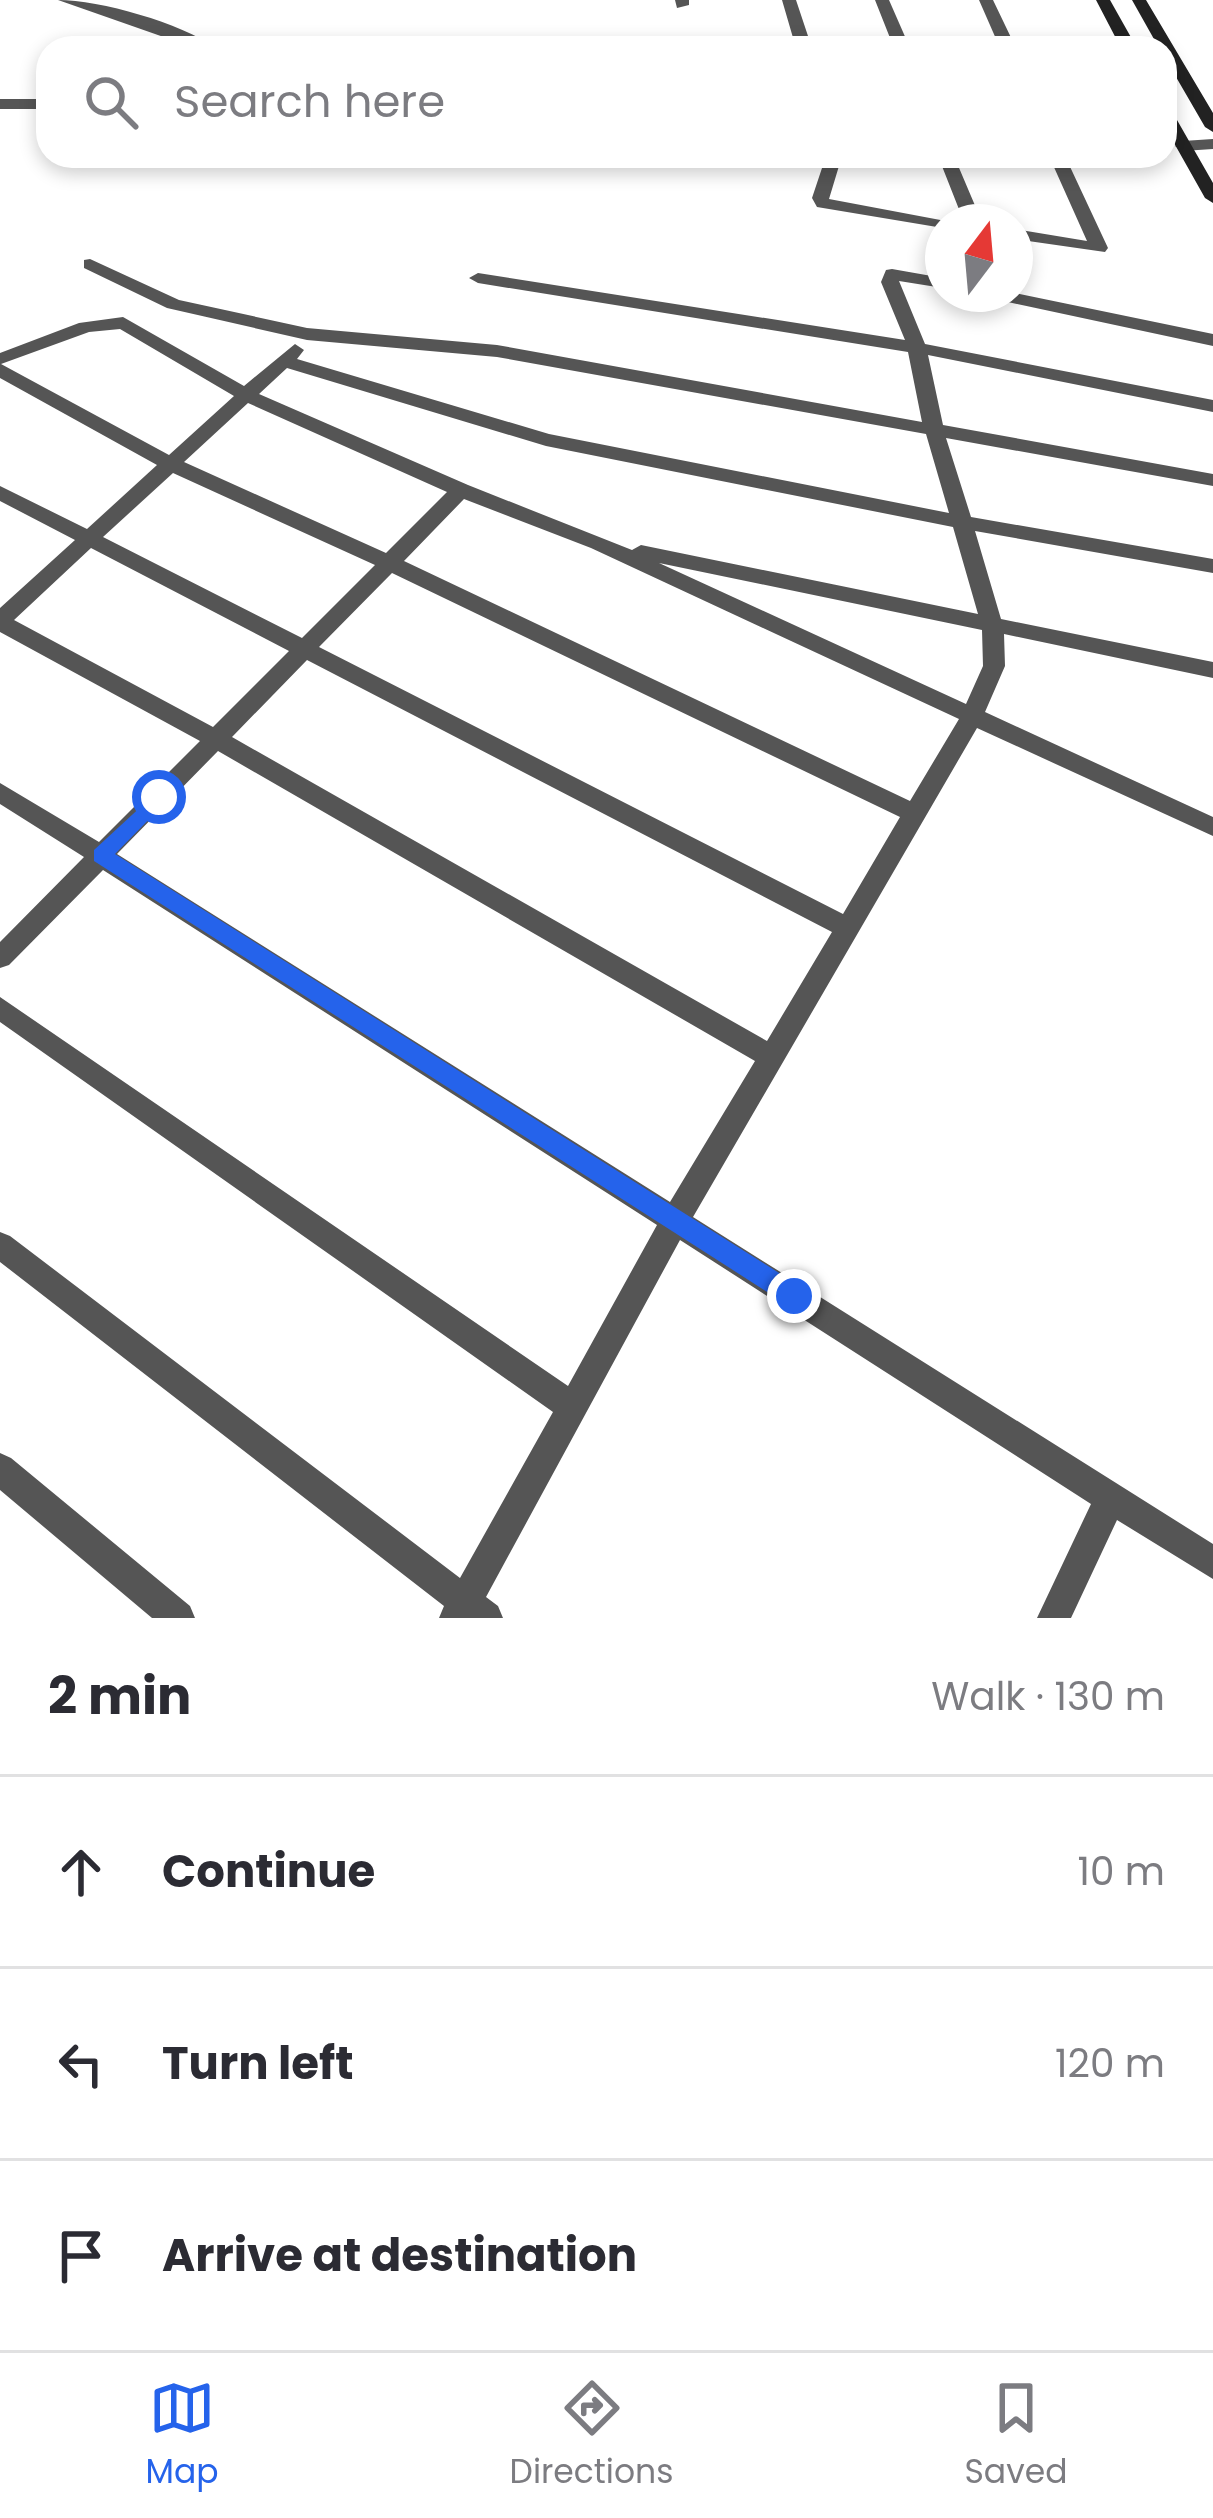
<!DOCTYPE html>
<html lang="en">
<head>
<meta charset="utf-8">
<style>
  :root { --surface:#fff; --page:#f7f7f7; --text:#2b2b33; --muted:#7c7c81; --line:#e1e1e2; --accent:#2563eb }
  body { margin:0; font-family:Poppins,sans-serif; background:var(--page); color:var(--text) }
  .compass { position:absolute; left:925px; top:204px; width:108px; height:108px; border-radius:50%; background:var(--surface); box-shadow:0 6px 18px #0003; rotate:16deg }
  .stop { position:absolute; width:36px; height:36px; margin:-27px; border:9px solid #2563eb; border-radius:50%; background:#fff }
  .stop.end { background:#2563eb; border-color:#fff; box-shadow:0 3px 12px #0008 }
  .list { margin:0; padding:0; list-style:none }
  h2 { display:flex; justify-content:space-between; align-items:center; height:156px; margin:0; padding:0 48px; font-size:51px }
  h2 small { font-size:39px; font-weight:400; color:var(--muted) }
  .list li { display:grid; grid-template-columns:78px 1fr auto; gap:36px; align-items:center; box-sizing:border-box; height:192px; padding:0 48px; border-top:3px solid var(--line) }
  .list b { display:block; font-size:45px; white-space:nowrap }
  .list em { font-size:39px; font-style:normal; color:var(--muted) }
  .icon { flex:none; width:66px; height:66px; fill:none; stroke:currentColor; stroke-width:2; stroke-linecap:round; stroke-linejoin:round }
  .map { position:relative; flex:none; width:1213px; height:1618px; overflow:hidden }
  .search { position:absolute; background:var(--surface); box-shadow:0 6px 18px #0003; left:36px; right:36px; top:36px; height:132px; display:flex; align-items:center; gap:30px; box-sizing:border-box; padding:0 42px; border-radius:36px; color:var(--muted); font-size:45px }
  .sheet { height:732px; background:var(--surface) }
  nav { display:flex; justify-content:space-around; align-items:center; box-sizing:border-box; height:168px; border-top:3px solid var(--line); background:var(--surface); font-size:33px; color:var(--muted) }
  nav a { display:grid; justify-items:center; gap:6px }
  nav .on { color:var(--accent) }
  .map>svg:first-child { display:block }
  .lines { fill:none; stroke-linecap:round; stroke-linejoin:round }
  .minor { fill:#555; fill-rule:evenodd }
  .secondary { fill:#222; fill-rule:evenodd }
  .route { fill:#2563eb }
</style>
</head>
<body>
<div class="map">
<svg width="1213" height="1618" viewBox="0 0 1213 1618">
  <rect width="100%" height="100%" fill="#fff"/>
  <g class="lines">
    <path class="minor" d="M58,0C100,0 181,23 216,48H195Z
      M675,0H689V5L677,8Z
      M782,0H796L812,48H796Z
      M875,0H889L910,48H894Z
      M979,0H993L1016,48H1000Z
      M0,99H48V109H0Z
      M1213,139V149L1183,151L1175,146L1183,141Z
      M826,156H842L829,199L951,222H943V228L817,207L812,198Z
      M938,156H954L982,222H964Z
      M1049,156H1065L1108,248L1105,252L1015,239V229L1087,241Z
      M90,259L179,300L307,328L497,345L922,422L908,352L478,283L469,278L478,273L905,340L881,282L886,270L892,269L943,278V288L899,281L925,344L1213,400V412L928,355L943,425L1213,474V486L946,438L971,517L1213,559V573L975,531L1001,619L1213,662V678L1004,634L1005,666L985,712L1213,817V836L977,728L693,1217L1213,1544V1579L1117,1520L1071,1618H1037L1091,1504L680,1240L486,1597L498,1606L503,1618H439L444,1606L0,1262V1232L10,1236L460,1578L553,1412L0,1022V997L568,1386L657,1225L103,870L9,965L0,968V942L84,857L0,804V783L99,842L200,741L0,632V608L75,540L0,501V486L87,529L157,465L0,378V353L79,323L123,317L244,386L295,344L304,350L297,359L549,434L949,513L926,434L497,357L307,340L167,308L84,268V260ZM120,329L234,396L169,455L1,364L89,332ZM287,368L546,446L953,527L978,614L641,545L632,550L468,485L259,394ZM248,403L447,492L386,553L184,462ZM173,473L375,565L302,638L103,537ZM464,499L591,548L959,719L910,801L404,561ZM91,548L289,651L213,727L14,620ZM659,563L982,630L983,666L966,704ZM392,573L900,817L843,914L319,647ZM307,660L832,932L767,1041L232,737ZM218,751L755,1061L670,1202L117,854Z
      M1015,293L1213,334V346L994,299L985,294Z
      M0,1453L11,1458L190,1606L195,1618H152L0,1490Z"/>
    <path class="secondary" d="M1096,0H1110L1137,48H1121Z
      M1132,0H1146L1213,113V132L1205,127L1165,58V48H1159Z
      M1165,108L1173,113L1213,183V203L1205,198L1165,127Z"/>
  </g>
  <path class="route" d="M159,790L168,797L166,802L115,854L803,1288V1304H786L94,861V850Z"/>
</svg>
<svg class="compass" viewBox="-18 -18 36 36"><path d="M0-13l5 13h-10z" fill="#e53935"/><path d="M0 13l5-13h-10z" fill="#7c7c81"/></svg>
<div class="stop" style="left:159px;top:797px"></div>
<div class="stop end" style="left:794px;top:1296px"></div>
<div class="search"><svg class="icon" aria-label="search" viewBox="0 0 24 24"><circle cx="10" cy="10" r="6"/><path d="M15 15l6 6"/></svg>Search here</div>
</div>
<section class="sheet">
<h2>2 min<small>Walk · 130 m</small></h2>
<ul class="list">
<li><svg class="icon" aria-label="ahead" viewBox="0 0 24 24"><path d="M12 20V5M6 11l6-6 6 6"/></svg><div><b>Continue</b></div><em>10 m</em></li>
<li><svg class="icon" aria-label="left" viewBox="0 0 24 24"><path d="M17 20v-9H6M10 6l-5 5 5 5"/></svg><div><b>Turn left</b></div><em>120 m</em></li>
<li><svg class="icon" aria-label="arrive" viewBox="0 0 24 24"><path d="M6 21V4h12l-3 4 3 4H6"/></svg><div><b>Arrive at destination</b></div></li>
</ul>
</section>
<nav>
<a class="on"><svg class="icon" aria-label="map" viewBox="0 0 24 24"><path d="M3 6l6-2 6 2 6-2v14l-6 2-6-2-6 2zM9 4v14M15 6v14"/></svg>Map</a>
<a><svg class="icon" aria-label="directions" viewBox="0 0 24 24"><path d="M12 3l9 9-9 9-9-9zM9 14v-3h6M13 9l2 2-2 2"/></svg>Directions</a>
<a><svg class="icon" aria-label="saved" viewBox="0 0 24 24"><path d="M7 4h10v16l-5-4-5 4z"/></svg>Saved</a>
</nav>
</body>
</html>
